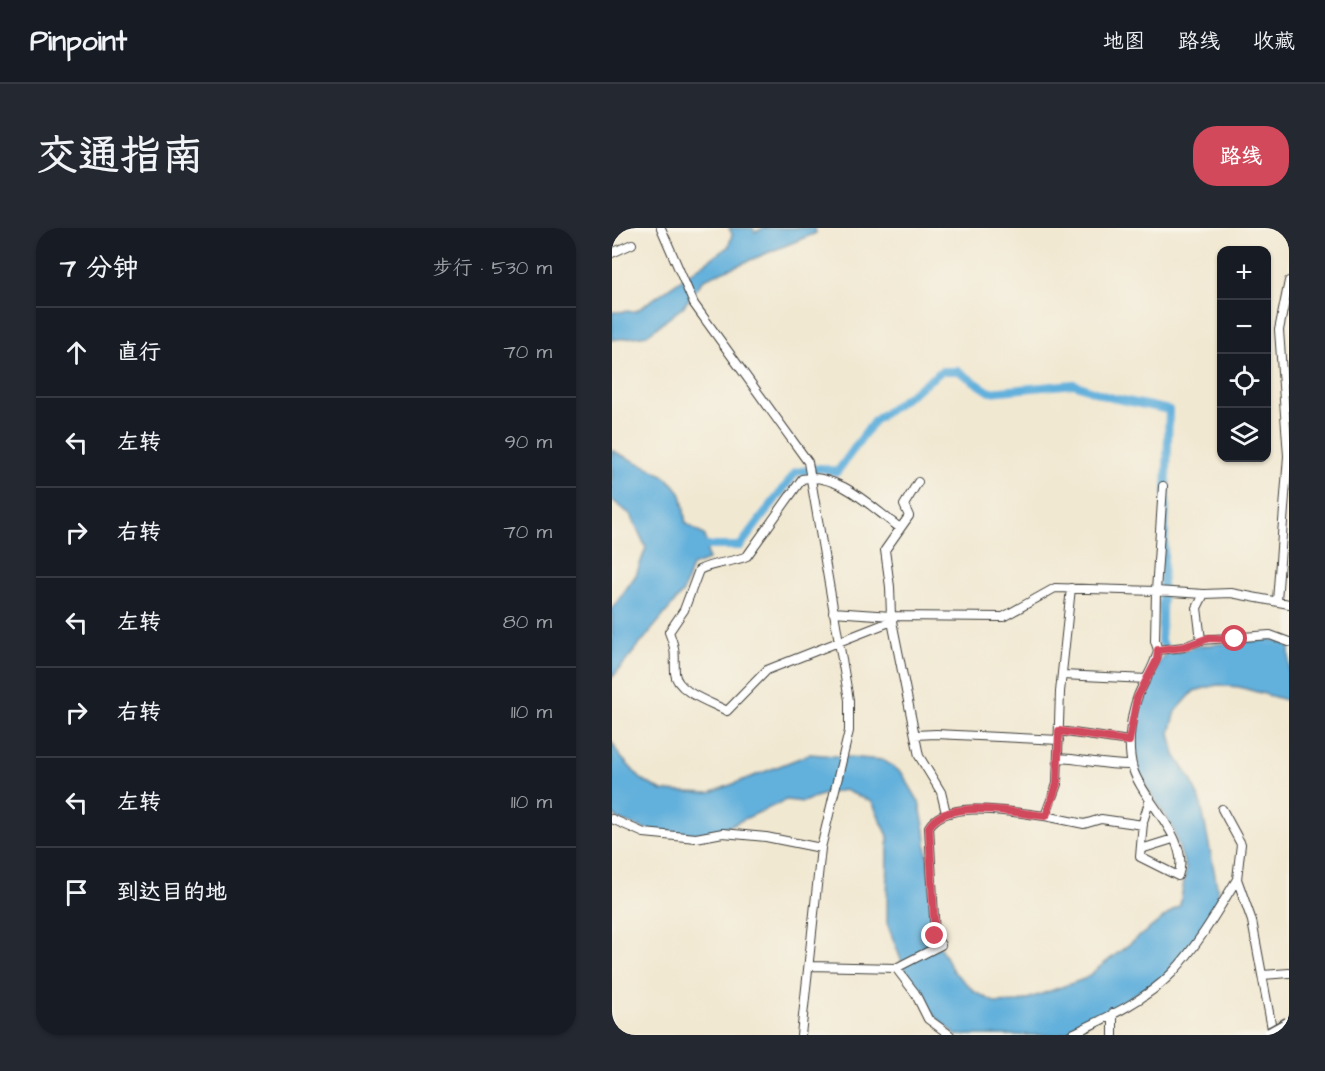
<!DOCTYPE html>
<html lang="zh">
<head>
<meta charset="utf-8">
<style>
  :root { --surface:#171b24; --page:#242831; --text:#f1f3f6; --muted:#9ea1a6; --line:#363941; --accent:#d1495b }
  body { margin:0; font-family:"Architects Daughter","LXGW WenKai TC",sans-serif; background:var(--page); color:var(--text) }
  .controls { position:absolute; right:18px; top:18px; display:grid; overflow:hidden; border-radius:12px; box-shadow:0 2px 4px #0004 }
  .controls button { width:54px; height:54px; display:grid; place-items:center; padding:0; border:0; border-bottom:2px solid var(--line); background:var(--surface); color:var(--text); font:30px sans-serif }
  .stop { position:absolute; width:18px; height:18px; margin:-14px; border:4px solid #d1495b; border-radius:50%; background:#fff }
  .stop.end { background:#d1495b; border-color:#fff; box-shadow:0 2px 6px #0008 }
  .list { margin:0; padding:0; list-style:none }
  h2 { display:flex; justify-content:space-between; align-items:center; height:78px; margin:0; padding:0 24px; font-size:26px }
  h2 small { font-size:20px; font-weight:400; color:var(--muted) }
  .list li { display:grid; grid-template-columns:39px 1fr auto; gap:18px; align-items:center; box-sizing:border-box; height:90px; padding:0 24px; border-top:2px solid var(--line) }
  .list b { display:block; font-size:22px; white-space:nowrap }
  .list em { font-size:20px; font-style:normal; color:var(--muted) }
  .icon { flex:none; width:33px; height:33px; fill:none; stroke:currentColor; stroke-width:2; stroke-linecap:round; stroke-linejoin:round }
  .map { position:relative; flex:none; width:677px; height:807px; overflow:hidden; border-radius:24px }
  header { display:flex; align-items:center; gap:36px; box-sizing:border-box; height:84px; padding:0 30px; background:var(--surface); border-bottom:2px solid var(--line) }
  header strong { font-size:28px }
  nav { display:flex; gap:33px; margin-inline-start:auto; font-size:21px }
  .intro { display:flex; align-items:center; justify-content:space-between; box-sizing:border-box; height:144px; padding:0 36px }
  h1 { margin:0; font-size:42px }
  .button { padding:15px 27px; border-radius:24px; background:var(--accent); color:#fff; font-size:21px; font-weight:700 }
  main { display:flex; gap:36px; padding:0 36px }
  aside { flex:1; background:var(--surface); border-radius:24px; box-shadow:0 2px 4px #0004 }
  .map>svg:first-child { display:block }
  .water { fill:#62b0dc; stroke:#3f667c; stroke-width:1.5 }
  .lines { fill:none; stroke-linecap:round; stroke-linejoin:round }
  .canal { stroke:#62b0dc; stroke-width:8 }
  .minor-casing { stroke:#3c3b37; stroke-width:10 }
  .minor { stroke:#fff; stroke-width:8 }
  .motorway-bridge-casing { stroke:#3c3b37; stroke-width:18; stroke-linecap:butt }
  .motorway-bridge { stroke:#fff; stroke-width:15 }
  .route { stroke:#d1495b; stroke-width:8 }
</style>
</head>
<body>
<header>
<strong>Pinpoint</strong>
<nav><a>地图</a><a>路线</a><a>收藏</a></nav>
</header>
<div class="intro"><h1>交通指南</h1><a class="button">路线</a></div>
<main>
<aside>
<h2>7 分钟<small>步行 · 530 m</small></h2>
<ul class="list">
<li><svg class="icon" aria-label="ahead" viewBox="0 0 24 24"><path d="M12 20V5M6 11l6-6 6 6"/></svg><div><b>直行</b></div><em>70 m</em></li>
<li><svg class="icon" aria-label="left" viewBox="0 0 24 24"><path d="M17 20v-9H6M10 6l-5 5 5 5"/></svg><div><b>左转</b></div><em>90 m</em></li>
<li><svg class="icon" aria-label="right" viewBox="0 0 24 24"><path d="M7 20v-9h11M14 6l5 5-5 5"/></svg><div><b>右转</b></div><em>70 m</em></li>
<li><svg class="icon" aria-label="left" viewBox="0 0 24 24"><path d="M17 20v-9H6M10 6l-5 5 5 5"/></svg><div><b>左转</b></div><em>80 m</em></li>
<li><svg class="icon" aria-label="right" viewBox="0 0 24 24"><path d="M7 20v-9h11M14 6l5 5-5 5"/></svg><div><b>右转</b></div><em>110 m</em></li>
<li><svg class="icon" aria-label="left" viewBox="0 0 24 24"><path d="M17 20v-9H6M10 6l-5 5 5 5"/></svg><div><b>左转</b></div><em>110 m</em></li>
<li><svg class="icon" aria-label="arrive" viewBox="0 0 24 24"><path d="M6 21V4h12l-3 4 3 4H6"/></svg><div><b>到达目的地</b></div></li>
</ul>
</aside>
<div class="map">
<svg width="677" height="807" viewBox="0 0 677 807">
  <rect width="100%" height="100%" fill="#f7f3e8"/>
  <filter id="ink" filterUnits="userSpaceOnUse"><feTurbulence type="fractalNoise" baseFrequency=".0167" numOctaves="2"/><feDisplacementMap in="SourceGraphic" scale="12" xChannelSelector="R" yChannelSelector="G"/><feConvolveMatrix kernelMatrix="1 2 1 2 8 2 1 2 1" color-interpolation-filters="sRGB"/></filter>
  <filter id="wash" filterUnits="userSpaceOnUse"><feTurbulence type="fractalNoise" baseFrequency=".008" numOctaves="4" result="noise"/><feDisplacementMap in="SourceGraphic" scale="24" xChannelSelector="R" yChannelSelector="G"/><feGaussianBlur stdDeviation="1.35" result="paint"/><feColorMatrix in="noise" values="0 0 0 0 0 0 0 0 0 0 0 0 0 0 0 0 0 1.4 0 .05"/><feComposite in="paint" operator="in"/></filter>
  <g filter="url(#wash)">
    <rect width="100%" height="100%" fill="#f1e8d1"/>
    <path class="water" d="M117,0H141L143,4L152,0H203L204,5L92,51L71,79L35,107L0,112V84L24,83L117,18L120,6Z
      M0,222C22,236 58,242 69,267C72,276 72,287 74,295L93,308L96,332L80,338L71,364L0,450V381L24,347L34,320L19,287L0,272Z
      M659,411L677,417V473L627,459L605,457L582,463L564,483L558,505L563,527L579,551L589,576L608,673L583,710L552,749L461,803L443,807H344L318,783L294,745L275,695L276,608L260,574L232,562L209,567L191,574L174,572L113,600L89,606L39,603L7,592L0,585V514L7,527L29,551L50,563L98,565L198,526L271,532L290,545L307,574L313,602L323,710L341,743L363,764L384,775L407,774L472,751L568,677L574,641L560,598L528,549L522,516L528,471L550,429L586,418Z"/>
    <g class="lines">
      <path class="canal" d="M86,318H128L184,244L209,240L225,244L262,193L330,143H346L378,164L462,156L496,169L557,182L549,413L564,435"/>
    </g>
  </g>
  <g filter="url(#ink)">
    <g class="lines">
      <defs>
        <path id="minor" d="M49,0L82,76L196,234L237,472V503L209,620L189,807
          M0,25L20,16
          M306,254L292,277L297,288L273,322L278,359L279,388L307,528L329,564L334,585
          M665,373L676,228L667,102L677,53
          M221,384L279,388L391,389L443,360L544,363L551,258
          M280,393L155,442L115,483C101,475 64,464 63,445C62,425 65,425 57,404L72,382L87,342C102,334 119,335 135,328L190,251C226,243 261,281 288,300
          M589,412L658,407L677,414
          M546,422L543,413L544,363L592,366
          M450,447L535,451
          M447,503L517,513
          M303,507L324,506L447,512
          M446,530C472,531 494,538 520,537
          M538,570L531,594L528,629L566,648C580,612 530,572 521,541C515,520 518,489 526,468C532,452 543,439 546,422L572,419L589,412L585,380L592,366L619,365L677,376
          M610,581L629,616L625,651L640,693L661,806
          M433,588L472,596L489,591L531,597
          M0,591L32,605L84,610L111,605L154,609L209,620
          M529,621L561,611
          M197,738L284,740L329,717L323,708L317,599C334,570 404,585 433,588L445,556L448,464L459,360
          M284,740L303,765L316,791L338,807
          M651,747L677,745
          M501,785V807
          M458,807C492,791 533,773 560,745C586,717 605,684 625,651"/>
      </defs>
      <use href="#minor" class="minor-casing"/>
      <use href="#minor" class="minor"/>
      <defs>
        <path id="motorway-bridge" d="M659,807L677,797"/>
      </defs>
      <use href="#motorway-bridge" class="motorway-bridge-casing"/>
      <use href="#motorway-bridge" class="motorway-bridge"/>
    </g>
  </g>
  <g class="lines" filter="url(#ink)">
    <path class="route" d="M323,708L317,599C334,569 403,585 434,588L445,556L447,503L517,513L525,470L545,432L546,422L572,419L597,410L623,411"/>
  </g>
</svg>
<div class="controls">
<button>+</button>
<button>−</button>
<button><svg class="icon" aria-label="locate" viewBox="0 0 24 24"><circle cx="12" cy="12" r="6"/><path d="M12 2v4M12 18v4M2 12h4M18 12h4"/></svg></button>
<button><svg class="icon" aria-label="layers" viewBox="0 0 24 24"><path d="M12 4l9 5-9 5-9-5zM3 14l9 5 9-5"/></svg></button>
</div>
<div class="stop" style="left:623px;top:411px"></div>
<div class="stop end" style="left:323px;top:708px"></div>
</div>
</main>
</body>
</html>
